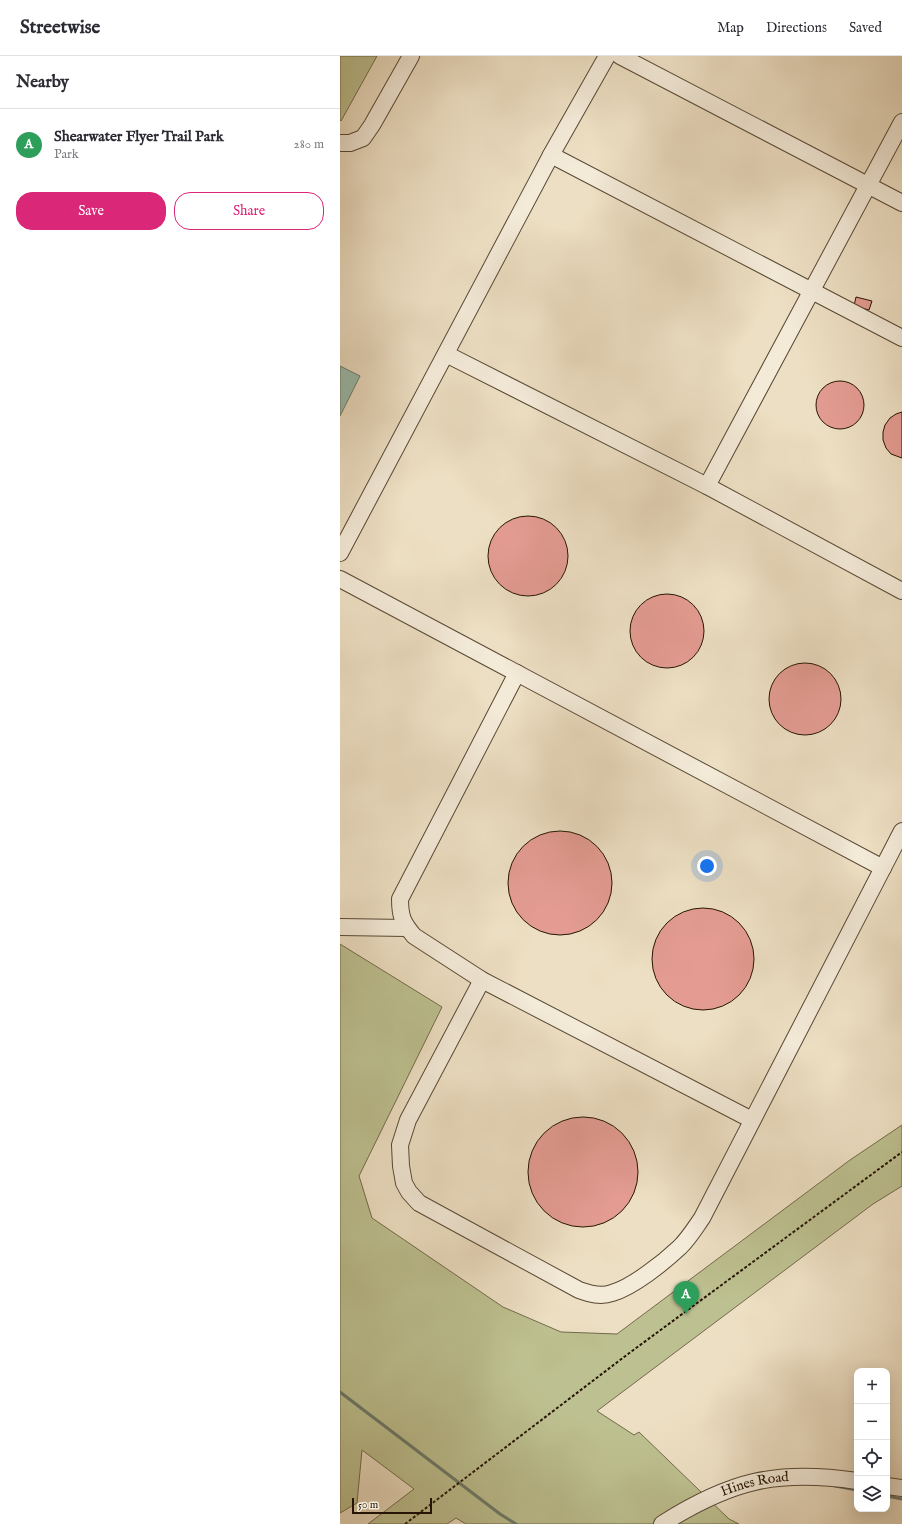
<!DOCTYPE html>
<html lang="en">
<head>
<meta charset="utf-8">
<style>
  :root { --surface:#fff; --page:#f2f2f3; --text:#2b2b33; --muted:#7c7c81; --line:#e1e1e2; --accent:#db2777 }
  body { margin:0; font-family:"IM FELL English",serif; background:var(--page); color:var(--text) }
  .controls { position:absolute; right:12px; bottom:12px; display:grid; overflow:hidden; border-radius:8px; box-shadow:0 4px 16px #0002 }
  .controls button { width:36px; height:36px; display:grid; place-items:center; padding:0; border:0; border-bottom:1px solid var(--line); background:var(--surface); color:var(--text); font:20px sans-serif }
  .scale { position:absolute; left:12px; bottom:10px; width:80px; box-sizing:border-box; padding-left:4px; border:2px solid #261504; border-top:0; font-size:11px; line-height:14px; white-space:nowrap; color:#261504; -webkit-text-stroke:3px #f3ead8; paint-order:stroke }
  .you { position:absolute; left:367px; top:810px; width:14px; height:14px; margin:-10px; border:3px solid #fff; border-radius:50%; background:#1a73e8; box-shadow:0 0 0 6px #1a73e833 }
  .badge { display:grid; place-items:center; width:26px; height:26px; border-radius:50%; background:var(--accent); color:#fff; font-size:13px; font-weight:700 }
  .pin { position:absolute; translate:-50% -33px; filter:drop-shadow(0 1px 2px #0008) }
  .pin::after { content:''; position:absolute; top:21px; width:14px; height:12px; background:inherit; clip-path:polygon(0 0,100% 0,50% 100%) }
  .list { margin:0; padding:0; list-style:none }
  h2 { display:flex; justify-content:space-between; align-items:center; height:52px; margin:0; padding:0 16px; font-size:17px }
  h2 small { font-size:13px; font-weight:400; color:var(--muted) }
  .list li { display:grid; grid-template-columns:26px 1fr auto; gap:12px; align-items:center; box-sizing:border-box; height:72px; padding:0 16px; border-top:1px solid var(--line) }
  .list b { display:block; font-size:15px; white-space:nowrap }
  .list p { margin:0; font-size:13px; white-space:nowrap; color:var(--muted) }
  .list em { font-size:13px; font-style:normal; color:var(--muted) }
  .actions { display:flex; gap:8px; padding:12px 16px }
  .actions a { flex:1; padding:9px 0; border:1px solid var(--accent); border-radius:16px; text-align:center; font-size:14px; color:var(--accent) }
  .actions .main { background:var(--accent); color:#fff }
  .icon { flex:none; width:22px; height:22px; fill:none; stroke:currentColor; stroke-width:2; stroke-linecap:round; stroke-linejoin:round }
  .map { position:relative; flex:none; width:562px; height:1468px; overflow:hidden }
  header { display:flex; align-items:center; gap:24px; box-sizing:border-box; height:56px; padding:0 20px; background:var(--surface); border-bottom:1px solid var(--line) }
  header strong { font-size:19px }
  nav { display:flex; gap:22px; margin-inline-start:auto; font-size:14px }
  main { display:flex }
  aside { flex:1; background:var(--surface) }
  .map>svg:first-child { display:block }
  .green { fill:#bdc090; stroke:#726a4a }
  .water { fill:#9abdad; stroke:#6c7a69 }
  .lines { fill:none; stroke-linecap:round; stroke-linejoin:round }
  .stream { stroke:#6c7a69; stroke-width:3 }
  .building { fill:#e49c92; stroke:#261504 }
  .minor-casing { stroke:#584834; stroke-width:18 }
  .path { stroke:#261504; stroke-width:2; stroke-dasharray:3 2; stroke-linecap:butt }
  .minor { stroke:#f3ead8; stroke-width:16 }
  .labels { text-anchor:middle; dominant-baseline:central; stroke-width:3; stroke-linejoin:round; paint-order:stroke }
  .street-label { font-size:14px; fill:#261504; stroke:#f3ead8 }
</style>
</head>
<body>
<header>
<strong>Streetwise</strong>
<nav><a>Map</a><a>Directions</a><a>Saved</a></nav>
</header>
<main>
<aside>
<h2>Nearby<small></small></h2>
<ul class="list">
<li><span class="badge" style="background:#2e9e5b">A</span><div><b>Shearwater Flyer Trail Park</b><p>Park</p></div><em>280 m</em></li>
</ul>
<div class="actions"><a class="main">Save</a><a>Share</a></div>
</aside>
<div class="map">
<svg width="562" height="1468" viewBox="0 0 562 1468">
  <rect width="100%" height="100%" fill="#eddfc3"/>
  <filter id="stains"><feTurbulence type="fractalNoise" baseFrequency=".005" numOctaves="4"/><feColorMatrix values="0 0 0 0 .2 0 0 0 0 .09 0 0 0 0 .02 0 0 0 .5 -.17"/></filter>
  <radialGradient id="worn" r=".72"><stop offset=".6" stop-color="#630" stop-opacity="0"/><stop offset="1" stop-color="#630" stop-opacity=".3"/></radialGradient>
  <path class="green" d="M0,0H37L1,65L0,64Z
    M0,888L102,951L19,1120L32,1162L163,1251L221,1276L277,1278L510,1104L562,1069V1130L533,1148L257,1355L294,1379L299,1376L389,1463L399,1468H126L116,1462L107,1468H28L74,1433L22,1394L17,1447L0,1457Z"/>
  <path class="water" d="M0,310L20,320L0,360Z"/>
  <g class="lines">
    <path class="stream" d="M0,1336L160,1458L176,1468
      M495,1430L517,1434
      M547,1440L562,1443"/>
  </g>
  <path class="building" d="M516,241L532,245L529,254L514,250Z
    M476 349a24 24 0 1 1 48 0a24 24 0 1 1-48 0Z
    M562,356V402L551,398L546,392L543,384V376L545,369L550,362L556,358Z
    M148 500a40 40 0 1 1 80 0a40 40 0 1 1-80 0Z
    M290 575a37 37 0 1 1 74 0a37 37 0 1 1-74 0Z
    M429 643a36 36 0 1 1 72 0a36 36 0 1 1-72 0Z
    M168 827a52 52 0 1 1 104 0a52 52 0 1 1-104 0Z
    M312 903a51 51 0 1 1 102 0a51 51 0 1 1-102 0Z
    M188 1116a55 55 0 1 1 110 0a55 55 0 1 1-110 0Z"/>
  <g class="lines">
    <defs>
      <g id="minor">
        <path d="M280,0L562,147"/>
        <path d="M0,87H10L23,82L32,69L71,0"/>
        <path d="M211,99L562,282"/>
        <path d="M106,298L367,430L562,535"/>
        <path d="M367,430L562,66"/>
        <path d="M0,497L211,99L267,0"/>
        <path d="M0,523L543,812"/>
        <path d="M177,617L60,843C60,861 63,867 74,880L142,924L412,1064"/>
        <path d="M0,871L67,872"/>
        <path d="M142,924L68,1064L60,1089L61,1110L64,1127L69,1136L79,1147L239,1234C250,1238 261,1241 272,1237C293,1231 324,1206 340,1191C349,1182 355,1172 362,1162L562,775"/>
        <path d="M547,1430L562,1432"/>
        <path id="s1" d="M322,1468C390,1425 436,1413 517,1425"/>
      </g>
    </defs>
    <use href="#minor" class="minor-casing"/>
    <path class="path" d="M65,1468L288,1298L562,1096"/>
    <use href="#minor" class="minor"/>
  </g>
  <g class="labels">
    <g class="street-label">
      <text stroke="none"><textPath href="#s1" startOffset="102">Hines Road</textPath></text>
    </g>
  </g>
  <rect width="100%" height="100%" filter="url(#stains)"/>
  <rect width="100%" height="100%" fill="url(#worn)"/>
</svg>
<div class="controls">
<button>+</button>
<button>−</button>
<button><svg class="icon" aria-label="locate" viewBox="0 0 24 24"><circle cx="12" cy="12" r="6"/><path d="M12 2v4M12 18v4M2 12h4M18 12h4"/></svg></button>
<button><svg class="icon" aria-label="layers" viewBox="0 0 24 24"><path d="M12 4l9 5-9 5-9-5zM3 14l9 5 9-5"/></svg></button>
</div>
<div class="scale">50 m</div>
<div class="you"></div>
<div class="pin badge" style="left:346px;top:1258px;background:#2e9e5b">A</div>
</div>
</main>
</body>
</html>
